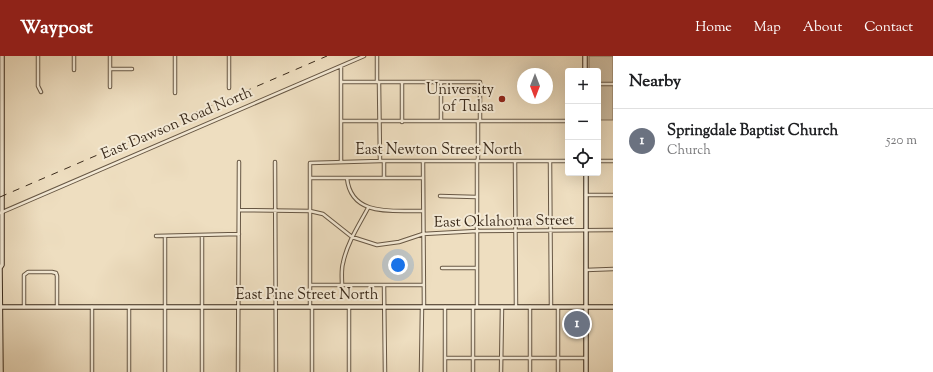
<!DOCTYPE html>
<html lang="en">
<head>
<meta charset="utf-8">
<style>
  :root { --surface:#fff; --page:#f6f6f6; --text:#202124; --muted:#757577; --line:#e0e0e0; --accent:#8f2418 }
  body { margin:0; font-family:"Sorts Mill Goudy",serif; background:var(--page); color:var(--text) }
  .controls { position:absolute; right:12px; top:12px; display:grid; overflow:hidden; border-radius:4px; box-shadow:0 4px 16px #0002 }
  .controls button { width:36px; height:36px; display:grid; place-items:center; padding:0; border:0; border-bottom:1px solid var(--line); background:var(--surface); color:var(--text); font:20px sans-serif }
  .compass { position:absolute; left:517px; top:12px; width:36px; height:36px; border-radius:50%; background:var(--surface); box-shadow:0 4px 16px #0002; rotate:180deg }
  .you { position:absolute; left:398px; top:209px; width:14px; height:14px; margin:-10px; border:3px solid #fff; border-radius:50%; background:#1a73e8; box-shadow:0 0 0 6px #1a73e833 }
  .badge { display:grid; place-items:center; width:26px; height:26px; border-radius:50%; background:var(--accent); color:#fff; font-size:13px; font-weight:700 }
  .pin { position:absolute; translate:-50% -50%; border:2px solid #fff; box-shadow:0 1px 4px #0006 }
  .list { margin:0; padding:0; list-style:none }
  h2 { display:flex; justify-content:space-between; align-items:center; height:52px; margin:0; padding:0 16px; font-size:17px }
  h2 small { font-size:13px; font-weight:400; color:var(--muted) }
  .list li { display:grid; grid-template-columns:26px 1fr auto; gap:12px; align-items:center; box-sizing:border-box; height:64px; padding:0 16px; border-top:1px solid var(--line) }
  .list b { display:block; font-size:15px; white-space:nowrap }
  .list p { margin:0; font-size:13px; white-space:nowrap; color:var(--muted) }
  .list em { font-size:13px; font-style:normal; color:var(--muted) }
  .icon { flex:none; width:22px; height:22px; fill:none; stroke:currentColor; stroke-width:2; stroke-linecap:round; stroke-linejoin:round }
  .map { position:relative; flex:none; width:613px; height:316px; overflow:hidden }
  header { display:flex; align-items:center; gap:24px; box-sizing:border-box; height:56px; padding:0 20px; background:var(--accent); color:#fff }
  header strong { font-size:19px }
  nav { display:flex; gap:22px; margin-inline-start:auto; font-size:14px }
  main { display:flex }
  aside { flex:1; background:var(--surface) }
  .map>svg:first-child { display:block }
  .green { fill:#cfbfa4; stroke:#847460 }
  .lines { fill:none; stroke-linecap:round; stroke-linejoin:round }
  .minor-casing { stroke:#675744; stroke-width:4.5 }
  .secondary-casing { stroke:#3a2a1b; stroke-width:5.5 }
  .minor { stroke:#f4ead6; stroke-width:2.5 }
  .secondary { stroke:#f4ead6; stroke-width:3.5 }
  .rail { stroke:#3a2a1b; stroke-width:1; stroke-dasharray:7 7; stroke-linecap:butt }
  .poi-dot { fill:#8f2418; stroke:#f4ead6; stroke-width:1.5 }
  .labels { text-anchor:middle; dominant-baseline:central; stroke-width:4; stroke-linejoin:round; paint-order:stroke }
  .poi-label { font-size:15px; fill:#3a2a1b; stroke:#f4ead6; text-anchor:end }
  .street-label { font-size:15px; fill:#3a2a1b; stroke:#f4ead6 }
</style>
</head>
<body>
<header>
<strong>Waypost</strong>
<nav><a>Home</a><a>Map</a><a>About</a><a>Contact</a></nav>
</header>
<main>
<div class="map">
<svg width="613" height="316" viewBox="0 0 613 316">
  <rect width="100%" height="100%" fill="#eedec0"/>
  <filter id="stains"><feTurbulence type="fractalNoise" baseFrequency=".005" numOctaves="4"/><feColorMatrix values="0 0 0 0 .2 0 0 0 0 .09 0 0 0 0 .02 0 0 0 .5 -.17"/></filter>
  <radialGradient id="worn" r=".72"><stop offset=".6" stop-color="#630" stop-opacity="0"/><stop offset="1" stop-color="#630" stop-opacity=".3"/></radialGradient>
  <path class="green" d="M589,0H613V64H598V15H589Z"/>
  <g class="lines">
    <defs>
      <path id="minor" d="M38,0V30L41,36
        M74,0V14
        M110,0V31
        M341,10V106
        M110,13H132
        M377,25V0
        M341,26H480V65
        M441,26V65
        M379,27L380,105
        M598,28H613
        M229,32V0
        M175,37V0
        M341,65H568
        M402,66V27
        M423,105L424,251
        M550,105L551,251
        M598,105H613
        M275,106L276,316
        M515,106L516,251
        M310,122H423
        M347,122C351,162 395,154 423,155
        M384,122V105
        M586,139H613
        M440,140L476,141
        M239,154L310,155L323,158L352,181L377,189L399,186L423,178L477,175L613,174
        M0,157L364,0
        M202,179V316
        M156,180L239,178
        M442,212H477
        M586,214L613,213
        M310,229H424
        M342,229C342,222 341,214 343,207C347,187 359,169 368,152
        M384,229L385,316
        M24,251V219L28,216H52L56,217L57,220V251
        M129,251V316
        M310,251V107L380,105H568
        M445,251V316
        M477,251V106L478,102V65
        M445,302H586
        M92,316V251
        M165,316V180
        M238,316L239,106
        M312,316V251
        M349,316V251
        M421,316L422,251
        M473,316V251
        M501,316L502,251
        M530,316V251
        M558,316V251"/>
      <path id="secondary" d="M585,0V15
        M586,117V316
        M0,212L2,209V0
        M0,212L1,316
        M0,251H613"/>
    </defs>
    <use href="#minor" class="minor-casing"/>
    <use href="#secondary" class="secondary-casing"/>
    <use href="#minor" class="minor"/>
    <use href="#secondary" class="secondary"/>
    <path class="rail" d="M0,141L327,0"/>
  </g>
  <circle class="poi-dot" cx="502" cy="43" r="4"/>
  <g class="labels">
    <g class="poi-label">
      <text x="494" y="34">University<tspan x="494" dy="17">of Tulsa</tspan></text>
    </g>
    <g class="street-label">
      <text transform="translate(177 68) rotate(-23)">East Dawson Road North</text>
      <text x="439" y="94">East Newton Street North</text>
      <text transform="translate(504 166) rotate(-1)">East Oklahoma Street</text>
      <text x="307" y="239">East Pine Street North</text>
    </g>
  </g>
  <rect width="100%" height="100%" filter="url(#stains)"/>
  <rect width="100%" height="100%" fill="url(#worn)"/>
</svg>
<div class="controls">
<button>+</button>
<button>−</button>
<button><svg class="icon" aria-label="locate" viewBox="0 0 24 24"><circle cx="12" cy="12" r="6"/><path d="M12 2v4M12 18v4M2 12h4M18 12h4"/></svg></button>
</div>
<svg class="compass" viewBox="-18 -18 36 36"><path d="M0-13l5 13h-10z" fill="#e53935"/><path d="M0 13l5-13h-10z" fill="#757577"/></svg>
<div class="you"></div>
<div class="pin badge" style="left:577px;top:268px;background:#6b7280">1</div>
</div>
<aside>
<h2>Nearby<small></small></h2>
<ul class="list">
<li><span class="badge" style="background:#6b7280">1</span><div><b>Springdale Baptist Church</b><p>Church</p></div><em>520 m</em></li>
</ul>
</aside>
</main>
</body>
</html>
